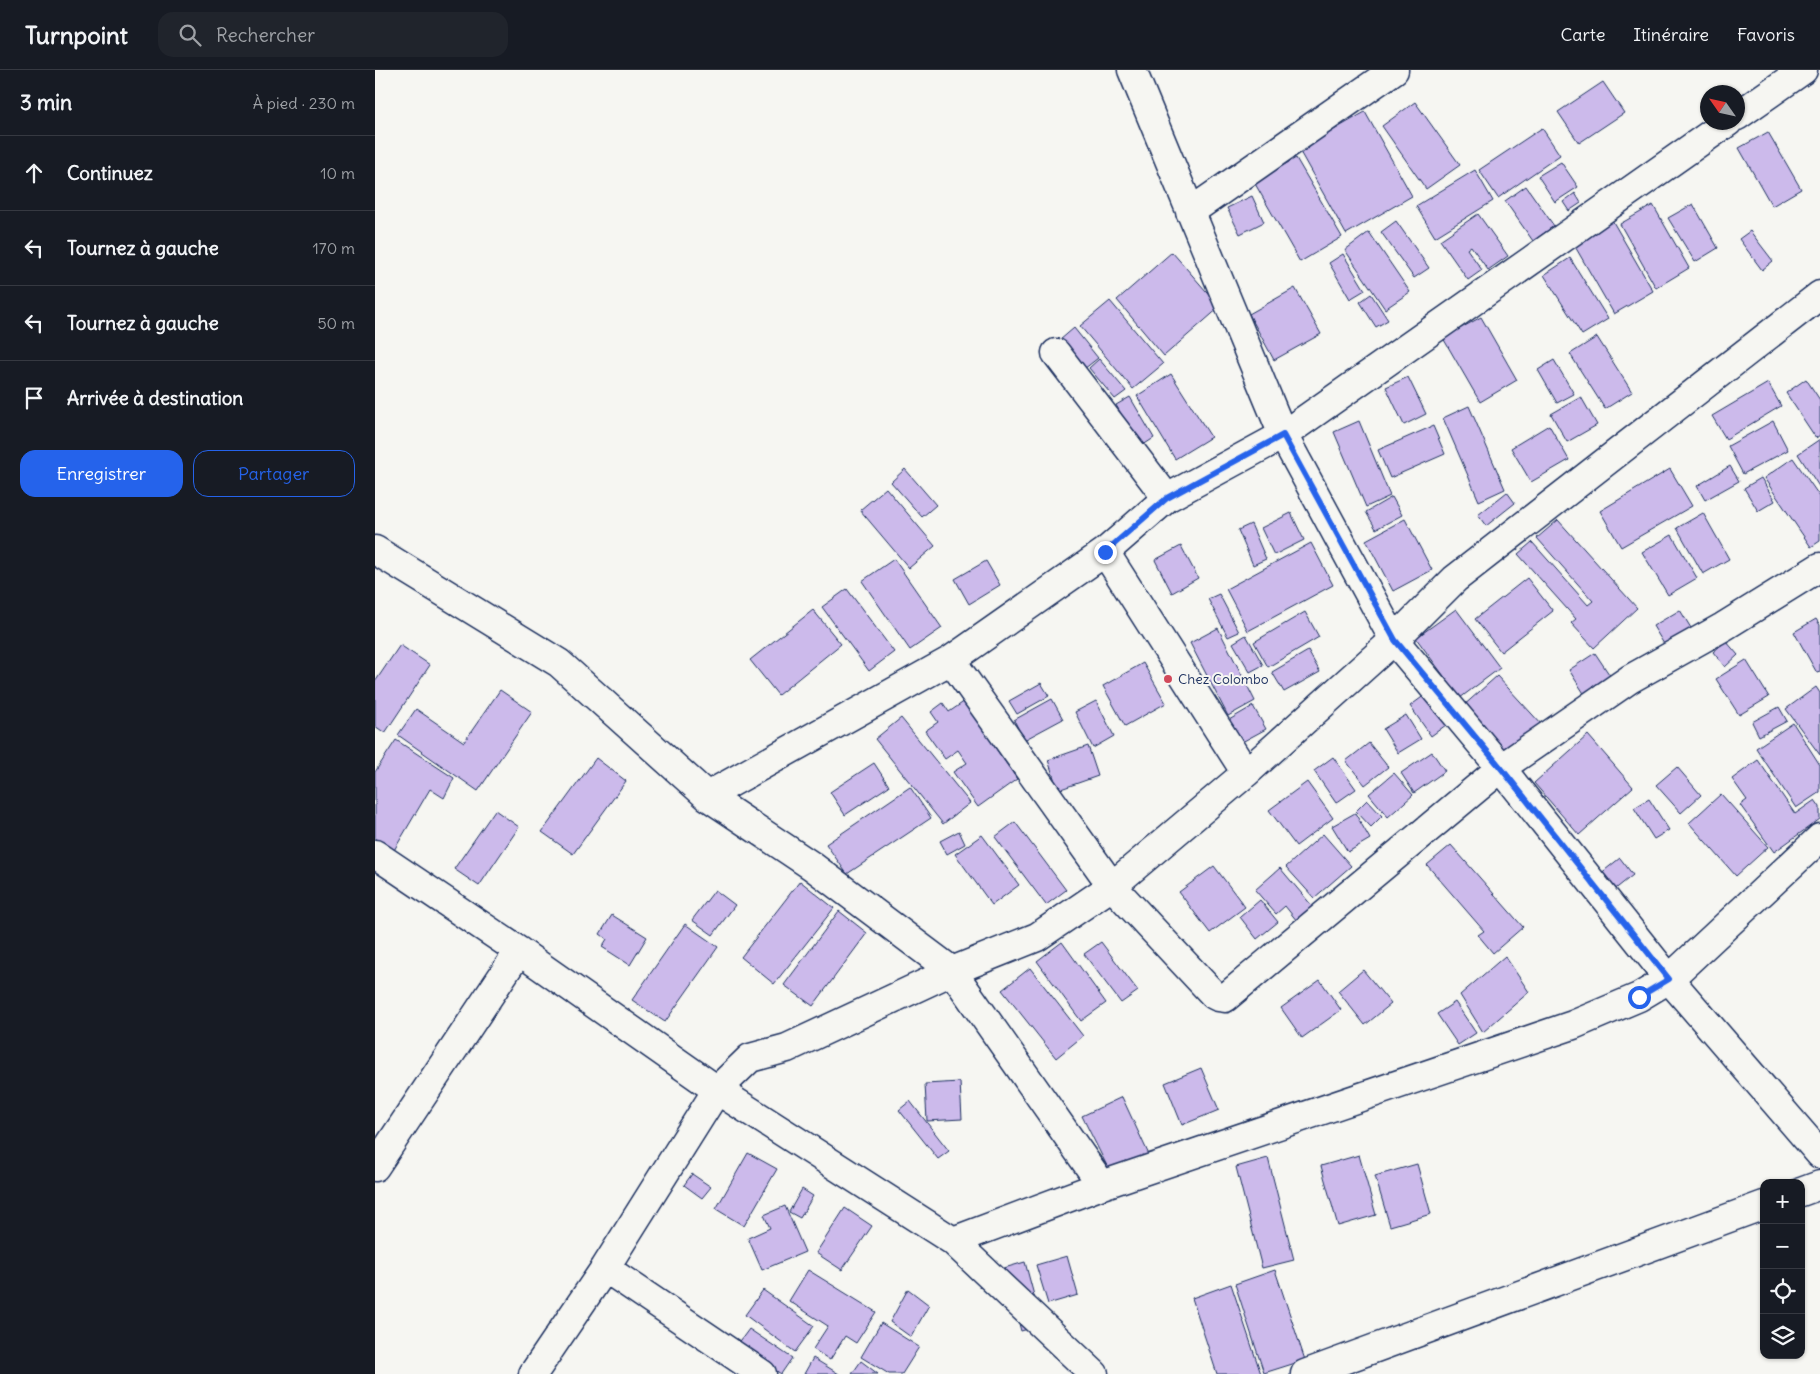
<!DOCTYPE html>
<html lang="fr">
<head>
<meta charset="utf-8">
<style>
  :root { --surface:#171b24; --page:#20242c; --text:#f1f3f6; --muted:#9ea1a6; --line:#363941; --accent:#2563eb }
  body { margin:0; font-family:Delius,sans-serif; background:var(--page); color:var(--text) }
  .controls { position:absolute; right:15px; bottom:15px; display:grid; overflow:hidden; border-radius:10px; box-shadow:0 1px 4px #0004 }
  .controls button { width:45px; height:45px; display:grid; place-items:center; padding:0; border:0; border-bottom:1px solid var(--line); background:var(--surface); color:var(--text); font:25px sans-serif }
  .compass { position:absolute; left:1325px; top:15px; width:45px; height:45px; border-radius:50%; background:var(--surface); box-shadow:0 1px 4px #0004; rotate:304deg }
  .stop { position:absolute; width:15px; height:15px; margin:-11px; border:4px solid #2563eb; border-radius:50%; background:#fff }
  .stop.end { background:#2563eb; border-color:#fff; box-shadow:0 1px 5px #0008 }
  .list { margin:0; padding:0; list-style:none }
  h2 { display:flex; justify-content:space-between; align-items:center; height:65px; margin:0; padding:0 20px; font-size:21px }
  h2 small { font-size:16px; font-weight:400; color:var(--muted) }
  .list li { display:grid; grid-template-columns:32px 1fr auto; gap:15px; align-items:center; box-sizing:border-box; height:75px; padding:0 20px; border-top:1px solid var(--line) }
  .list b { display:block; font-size:19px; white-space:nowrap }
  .list em { font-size:16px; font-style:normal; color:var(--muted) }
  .actions { display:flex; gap:10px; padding:15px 20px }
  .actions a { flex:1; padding:11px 0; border:1px solid var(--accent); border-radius:15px; text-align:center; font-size:18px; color:var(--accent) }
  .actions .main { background:var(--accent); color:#fff }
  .icon { flex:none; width:28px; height:28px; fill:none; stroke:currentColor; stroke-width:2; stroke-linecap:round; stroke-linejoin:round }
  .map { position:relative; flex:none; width:1445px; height:1304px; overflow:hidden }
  header { display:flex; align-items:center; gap:30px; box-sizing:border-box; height:70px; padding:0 25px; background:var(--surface); border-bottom:1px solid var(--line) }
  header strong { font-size:24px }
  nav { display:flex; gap:28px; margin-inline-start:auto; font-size:18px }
  .search { width:350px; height:45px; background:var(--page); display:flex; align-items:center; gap:12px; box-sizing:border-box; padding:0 18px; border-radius:15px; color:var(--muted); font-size:19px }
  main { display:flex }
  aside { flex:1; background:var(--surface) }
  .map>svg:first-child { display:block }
  .building { fill:#ccbaeb; stroke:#1b2f5e }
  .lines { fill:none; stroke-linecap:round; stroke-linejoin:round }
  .minor-casing { stroke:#1b2f5e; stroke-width:31 }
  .minor { stroke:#f6f6f2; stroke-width:28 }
  .route { stroke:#2563eb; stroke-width:6 }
  .poi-dot { fill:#d1495b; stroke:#f6f6f2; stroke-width:2 }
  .labels { text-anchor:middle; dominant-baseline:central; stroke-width:4; stroke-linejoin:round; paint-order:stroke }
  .poi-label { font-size:14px; fill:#1b2f5e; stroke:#f6f6f2; text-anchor:start }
</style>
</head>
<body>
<header>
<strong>Turnpoint</strong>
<div class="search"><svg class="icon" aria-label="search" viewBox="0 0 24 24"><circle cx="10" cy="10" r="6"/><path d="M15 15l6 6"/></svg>Rechercher</div>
<nav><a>Carte</a><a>Itinéraire</a><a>Favoris</a></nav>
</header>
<main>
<aside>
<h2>3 min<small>À pied · 230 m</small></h2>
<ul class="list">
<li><svg class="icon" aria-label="ahead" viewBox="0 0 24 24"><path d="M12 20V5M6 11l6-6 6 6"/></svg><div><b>Continuez</b></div><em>10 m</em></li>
<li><svg class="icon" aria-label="left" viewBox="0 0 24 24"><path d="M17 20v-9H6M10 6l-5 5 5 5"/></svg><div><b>Tournez à gauche</b></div><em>170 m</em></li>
<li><svg class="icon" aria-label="left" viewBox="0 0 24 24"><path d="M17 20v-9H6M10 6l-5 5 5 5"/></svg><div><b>Tournez à gauche</b></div><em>50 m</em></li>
<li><svg class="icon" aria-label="arrive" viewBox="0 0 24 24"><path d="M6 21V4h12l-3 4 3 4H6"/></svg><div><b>Arrivée à destination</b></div></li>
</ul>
<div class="actions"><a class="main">Enregistrer</a><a>Partager</a></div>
</aside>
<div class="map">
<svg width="1445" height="1304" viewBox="0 0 1445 1304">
  <rect width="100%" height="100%" fill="#f6f6f2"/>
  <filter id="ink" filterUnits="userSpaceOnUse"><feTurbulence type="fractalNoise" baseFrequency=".02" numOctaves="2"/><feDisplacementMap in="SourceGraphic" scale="10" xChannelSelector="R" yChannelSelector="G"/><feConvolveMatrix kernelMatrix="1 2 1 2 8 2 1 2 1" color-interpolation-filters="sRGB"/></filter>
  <g filter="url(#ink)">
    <path class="building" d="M1228,12L1249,43L1204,73L1183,42Z
      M1040,32L1085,95L1051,119L1007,56Z
      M990,42L1037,126L971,164L924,80Z
      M1167,58L1185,85L1123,128L1104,100Z
      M1393,62L1426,119L1397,136L1364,78Z
      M921,88L967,167L925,192L879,112Z
      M1186,92L1203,117L1180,132L1163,106Z
      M1100,100L1118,131L1060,167L1041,136Z
      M1151,116L1179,156L1158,171L1130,131Z
      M1200,123L1206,133L1194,141L1188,132Z
      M877,126L889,152L865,164L852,138Z
      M1318,134L1343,178L1320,192L1293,148Z
      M1278,135L1314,198L1281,218L1245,154Z
      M1103,144L1133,186L1113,200L1096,176L1092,179L1107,200L1093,210L1065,170Z
      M1237,150L1278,221L1239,244L1198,173Z
      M1021,151L1054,198L1039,208L1006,162Z
      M1375,161L1398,191L1387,200L1364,169Z
      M994,162L1035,222L1010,239L970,180Z
      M797,182L845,237L789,286L742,230Z
      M968,184L990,220L975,229L954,193Z
      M1195,188L1233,249L1207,265L1169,205Z
      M920,218L946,264L899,290L874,244Z
      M996,224L1013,250L1001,257L985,232Z
      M735,231L788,294L758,319L705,256Z
      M1106,247L1142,310L1105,332L1068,268Z
      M699,258L723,288L709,299L685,270Z
      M1222,267L1257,322L1230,339L1195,284Z
      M724,289L751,321L740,329L714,298Z
      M1179,290L1199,324L1182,333L1163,300Z
      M796,304L836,367L800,389L762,326Z
      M1033,307L1051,344L1029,355L1011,317Z
      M1431,309L1445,330V365L1441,368L1411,323Z
      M1393,313L1406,336L1351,369L1337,346Z
      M755,327L779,368L765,377L741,335Z
      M1206,327L1222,355L1192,372L1176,344Z
      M1094,336L1130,419L1104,431L1068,348Z
      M984,351L1015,426L991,437L959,362Z
      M1398,351L1413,380L1368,404L1353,376Z
      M1174,355L1194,390L1156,412L1136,378Z
      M1058,356L1070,384L1015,408L1003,380Z
      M1445,369V418L1423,384Z
      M1418,388L1445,427V471L1436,477L1389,408Z
      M1355,396L1364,411L1330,430L1322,416Z
      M530,399L561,435L547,447L516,412Z
      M1295,399L1317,436L1246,477L1225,441Z
      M1386,408L1400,431L1383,441L1369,418Z
      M511,418L560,476L534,498L485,440Z
      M1132,422L1140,433L1111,456L1103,445Z
      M1017,427L1027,445L1001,459L991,442Z
      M916,443L929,470L899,485L886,458Z
      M1328,443L1354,489L1328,504L1302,458Z
      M1030,449L1057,500L1018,521L991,470Z
      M1183,450L1262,538L1219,578L1196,553L1201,549L1143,484L1157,472L1213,535L1218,531L1162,468Z
      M876,454L891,489L878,495L863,460Z
      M1297,465L1322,508L1293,525L1267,482Z
      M936,473L958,515L873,561L851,519Z
      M806,476L823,508L797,523L780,490Z
      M519,489L567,558L535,580L487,511Z
      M611,491L625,515L594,534L580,509Z
      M1152,508L1178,541L1126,582L1100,549Z
      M472,519L519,582L494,601L447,537Z
      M844,524L864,562L853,567L833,529Z
      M1081,539L1125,598L1085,628L1041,568Z
      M438,540L466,574L403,625L375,590Z
      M1305,540L1319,563L1292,579L1278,556Z
      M930,542L944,567L893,597L879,572Z
      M1441,549L1445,555V602L1442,603L1419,562Z
      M843,558L880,631L853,646L815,573Z
      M871,565L888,595L875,602L858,573Z
      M1351,571L1363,585L1350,597L1338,582Z
      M25,575L55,595L10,663L0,656V612Z
      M933,581L945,602L909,622L897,602Z
      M1220,583L1236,607L1210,625L1194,600Z
      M1371,590L1394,627L1364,645L1341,609Z
      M768,593L791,633L750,656L728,616Z
      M1122,606L1168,656L1134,688L1087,637Z
      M666,613L674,626L642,644L634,631Z
      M1441,617L1445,623V685L1411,639Z
      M125,620L157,642L103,721L23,665L41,639L89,672Z
      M1054,622L1075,652L1056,666L1035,636Z
      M677,629L688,649L649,670L639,650Z
      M590,631L619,671L617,673L642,709L603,737L578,702L592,693L583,680L570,689L550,661L563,652L556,642L568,633L574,642Z
      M721,631L739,666L718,678L700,642Z
      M878,636L891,659L867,672L854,650Z
      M1404,637L1412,651L1384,666L1377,652Z
      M1031,645L1046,669L1023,683L1008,659Z
      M526,648L595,733L568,754L500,669Z
      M1418,653L1445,695V722L1421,738L1381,678Z
      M1213,665L1258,717L1204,765L1159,713Z
      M21,670L79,708L69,728L55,719L18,782L0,771V702Z
      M994,673L1013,697L990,715L971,691Z
      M713,676L723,706L683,720L673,690Z
      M1057,682L1070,701L1039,723L1026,703Z
      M958,687L981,719L961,733L939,701Z
      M221,688L251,711L198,784L167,762Z
      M1383,690L1420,744L1440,730L1445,737V749L1399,782L1365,735L1372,730L1357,709Z
      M499,693L514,716L470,745L455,722Z
      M1302,697L1326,725L1306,743L1281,715Z
      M1019,703L1038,725L1013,747L994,724Z
      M932,712L958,748L921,776L894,740Z
      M535,717L556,748L472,804L451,774Z
      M1346,724L1393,777L1361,806L1314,753Z
      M1274,729L1294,760L1279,769L1259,738Z
      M992,730L1007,746L996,757L981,741Z
      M120,740L144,757L104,816L79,799Z
      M980,743L995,769L973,782L957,756Z
      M640,752L691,820L671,835L620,767Z
      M584,761L590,774L572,784L565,771Z
      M948,764L976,796L939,828L911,797Z
      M607,765L644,815L617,835L580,784Z
      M1076,775L1148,857L1118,883L1103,865L1109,861L1052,795Z
      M1245,788L1258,805L1238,821L1225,804Z
      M839,796L870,837L835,863L804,822Z
      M905,798L938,837L922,851L910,836L901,844L880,820Z
      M425,811L459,838L399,914L366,887Z
      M340,820L360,835L338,865L317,850Z
      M885,830L903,852L882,869L865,847Z
      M464,841L492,863L438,936L409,915Z
      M237,845L272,867L255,895L227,877L232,869L225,864Z
      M310,854L343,877L290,952L257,930Z
      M687,872L731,933L706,951L662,891Z
      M726,872L763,921L746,933L709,884Z
      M1130,886L1154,922L1108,962L1085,925Z
      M655,898L708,966L681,988L627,920Z
      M988,900L1016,934L990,955L963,921Z
      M945,910L966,940L927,968L906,938Z
      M1080,932L1101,963L1083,975L1062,944Z
      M826,998L844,1040L807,1055L790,1013Z
      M585,1012L587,1049L552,1051L550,1014Z
      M747,1027L775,1087L737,1106L707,1046Z
      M535,1031L574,1081L563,1089L524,1040Z
      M373,1083L402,1099L369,1156L341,1139Z
      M984,1085L1001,1145L963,1156L946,1096Z
      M893,1088L919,1190L887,1198L861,1097Z
      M1042,1094L1056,1144L1015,1156L1000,1106Z
      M317,1104L336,1117L327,1128L309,1115Z
      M427,1119L438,1126L425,1148L414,1142Z
      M410,1136L430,1182L387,1200L373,1168L395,1158L389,1145Z
      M470,1138L497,1156L467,1200L441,1183Z
      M692,1186L703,1225L673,1234L661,1195Z
      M650,1192L667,1255L646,1261L629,1198Z
      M433,1200L501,1242L481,1273L470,1266L455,1290L438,1279L453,1256L414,1231Z
      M900,1200L930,1290L889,1303L860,1214Z
      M856,1214L886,1304H842L817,1228Z
      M533,1219L554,1235L536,1267L515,1252Z
      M388,1220L439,1256L420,1282L370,1245Z
      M506,1253L544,1277L527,1304H514L486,1287Z
      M374,1259L417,1288L406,1304L363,1274Z
      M438,1288L464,1304H429Z
      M486,1291L503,1304H477Z"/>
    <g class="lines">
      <defs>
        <path id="minor" d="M757,0L908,365L1019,570L1126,698L1294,909L1445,1084
          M1362,46L1428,0
          M815,142L1019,0
          M681,283L792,428
          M0,480L184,593L332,726L437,796L577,901L727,1115
          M730,482L871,703
          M576,590L737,816L839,925L843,927L850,928L1126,698L1255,609L1348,557L1445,497
          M332,726L576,590L730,482L792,428L908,365L1353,52
          M0,784L144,881L342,1020L578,1171L719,1304
          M0,1097L144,881
          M1426,1122L1445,1115
          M578,1171L727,1115L1198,955L1264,927L1294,909L1445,768
          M230,1198L387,1304
          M158,1304L230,1198L342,1020L375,988L412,978L577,901L662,867L737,816L871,703L1019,570L1080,509L1445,225
          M930,1304L1389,1135"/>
      </defs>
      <use href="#minor" class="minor-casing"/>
      <use href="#minor" class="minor"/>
    </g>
  </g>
  <g class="lines" filter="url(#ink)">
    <path class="route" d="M730,482L792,428L908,365L1020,570L1126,698L1294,909L1264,927"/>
  </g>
  <circle class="poi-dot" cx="793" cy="609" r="5"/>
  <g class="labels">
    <g class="poi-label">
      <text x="803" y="609">Chez Colombo</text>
    </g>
  </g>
</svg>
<div class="controls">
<button>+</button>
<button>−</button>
<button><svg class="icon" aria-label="locate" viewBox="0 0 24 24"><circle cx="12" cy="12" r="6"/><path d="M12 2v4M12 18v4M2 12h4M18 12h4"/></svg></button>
<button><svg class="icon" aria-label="layers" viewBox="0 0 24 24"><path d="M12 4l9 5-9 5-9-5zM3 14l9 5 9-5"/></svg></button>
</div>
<svg class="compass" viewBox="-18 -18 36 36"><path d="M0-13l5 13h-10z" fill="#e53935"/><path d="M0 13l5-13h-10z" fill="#9ea1a6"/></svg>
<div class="stop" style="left:1264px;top:927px"></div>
<div class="stop end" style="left:730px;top:482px"></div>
</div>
</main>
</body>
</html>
